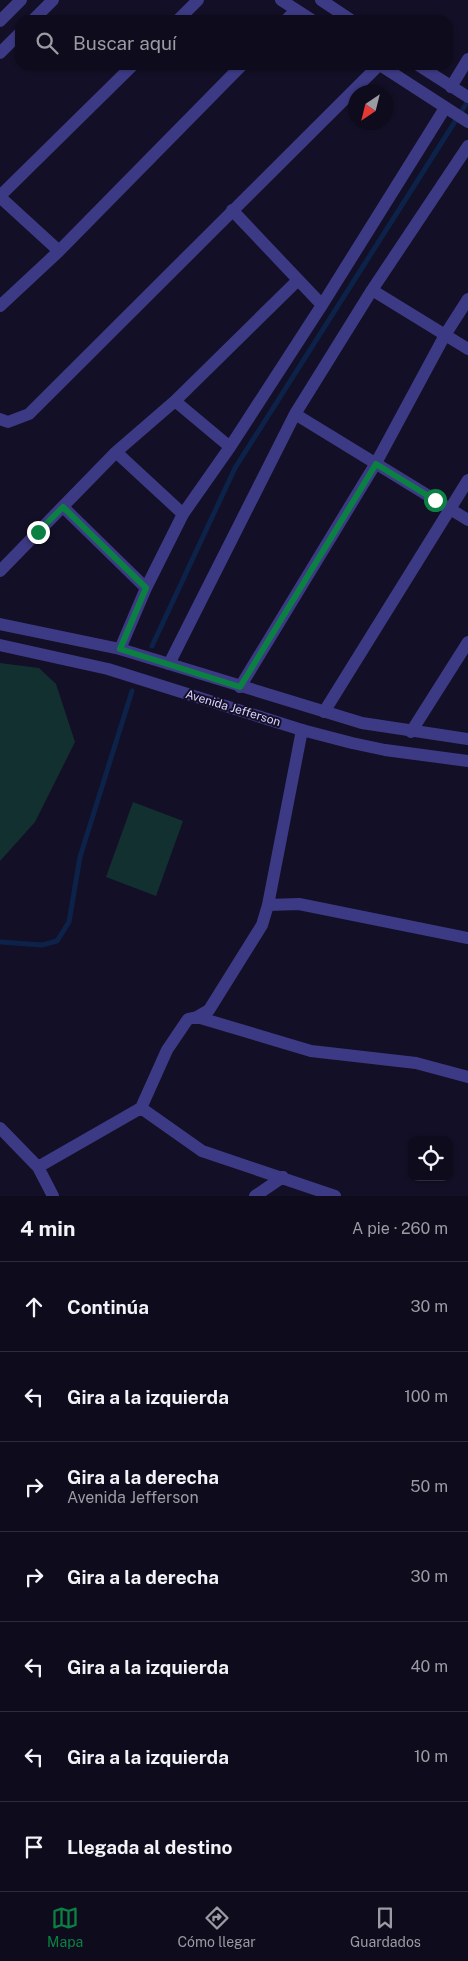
<!DOCTYPE html>
<html lang="es">
<head>
<meta charset="utf-8">
<style>
  :root { --surface:#0e0b1c; --page:#1c1929; --text:#f1f3f6; --muted:#9b9ba3; --line:#2e2b3b; --accent:#0b8043 }
  body { margin:0; font-family:"Public Sans",sans-serif; background:var(--page); color:var(--text) }
  .controls { position:absolute; right:15px; bottom:15px; display:grid; overflow:hidden; border-radius:10px; box-shadow:0 1px 4px #0004 }
  .controls button { width:45px; height:45px; display:grid; place-items:center; padding:0; border:0; border-bottom:1px solid var(--line); background:var(--surface); color:var(--text); font:25px sans-serif }
  .compass { position:absolute; left:348px; top:85px; width:45px; height:45px; border-radius:50%; background:var(--surface); box-shadow:0 1px 4px #0004; rotate:215deg }
  .stop { position:absolute; width:15px; height:15px; margin:-11px; border:4px solid #0b8043; border-radius:50%; background:#fff }
  .stop.end { background:#0b8043; border-color:#fff; box-shadow:0 1px 5px #0008 }
  .list { margin:0; padding:0; list-style:none }
  h2 { display:flex; justify-content:space-between; align-items:center; height:65px; margin:0; padding:0 20px; font-size:21px }
  h2 small { font-size:16px; font-weight:400; color:var(--muted) }
  .list li { display:grid; grid-template-columns:32px 1fr auto; gap:15px; align-items:center; box-sizing:border-box; height:90px; padding:0 20px; border-top:1px solid var(--line) }
  .list b { display:block; font-size:19px; white-space:nowrap }
  .list p { margin:0; font-size:16px; white-space:nowrap; color:var(--muted) }
  .list em { font-size:16px; font-style:normal; color:var(--muted) }
  .icon { flex:none; width:28px; height:28px; fill:none; stroke:currentColor; stroke-width:2; stroke-linecap:round; stroke-linejoin:round }
  .map { position:relative; flex:none; width:468px; height:1196px; overflow:hidden }
  .search { position:absolute; background:var(--surface); box-shadow:0 1px 4px #0004; left:15px; right:15px; top:15px; height:55px; display:flex; align-items:center; gap:12px; box-sizing:border-box; padding:0 18px; border-radius:15px; color:var(--muted); font-size:19px }
  .sheet { height:695px; background:var(--surface) }
  nav { display:flex; justify-content:space-around; align-items:center; box-sizing:border-box; height:70px; border-top:1px solid var(--line); background:var(--surface); font-size:14px; color:var(--muted) }
  nav a { display:grid; justify-items:center; gap:2px }
  nav .on { color:var(--accent) }
  .map>svg:first-child { display:block }
  .garden { fill:#12302f }
  .lines { fill:none; stroke-linecap:round; stroke-linejoin:round }
  .stream { stroke:#0c2248; stroke-width:5 }
  .minor { stroke:#3d3a85; stroke-width:12 }
  .tertiary { stroke:#3d3a85; stroke-width:12 }
  .route { stroke:#0b8043; stroke-width:6 }
  .labels { text-anchor:middle; dominant-baseline:central; stroke-width:4; stroke-linejoin:round; paint-order:stroke }
  .street-label { font-size:12px; fill:#d9d4ff; stroke:#130f26 }
</style>
</head>
<body>
<div class="map">
<svg width="468" height="1196" viewBox="0 0 468 1196">
  <rect width="100%" height="100%" fill="#130f26"/>
  <path class="garden" d="M0,663L39,668L56,684L75,742L35,822L0,861Z
    M133,802L183,821L156,896L106,877Z"/>
  <g class="lines">
    <path class="stream" d="M152,646L235,468L468,101
      M0,942L42,945L57,941L69,922L80,857L132,691"/>
    <path class="minor" d="M281,0L312,20
      M321,0L351,20
      M33,20L53,0
      M178,20L198,0
      M286,20L296,10
      M0,21L21,0
      M0,53L20,33
      M380,65L468,122
      M418,65L468,97
      M451,87L468,59
      M0,196L133,65
      M0,197L59,251
      M232,210L322,305
      M372,290L468,349
      M0,306L59,251L242,65
      M175,401L230,447
      M295,414L468,520
      M0,419L8,422L29,414L379,65
      M116,452L183,514
      M63,507L146,588
      M0,571L116,452L175,401L298,280
      M120,649L146,588L183,514L230,447L322,305L445,108
      M169,664L295,414L372,290L468,146
      M240,687L376,463L445,335L468,299
      M324,712L468,480
      M411,732L468,642
      M268,905L299,904L468,938
      M197,1017L311,1051L416,1063L468,1077
      M141,1108L202,1151L335,1196
      M0,1128L38,1167L53,1196
      M38,1167L141,1108L167,1050L188,1019L197,1017L209,1010L262,925L268,905L302,730
      M255,1196L283,1177"/>
    <path class="tertiary" d="M0,624L120,649L362,723L468,739
      M0,645L108,669L302,730L352,743L385,750L468,761"/>
  </g>
  <g class="lines">
    <path class="route" d="M38,532L63,507L146,588L120,649L240,687L376,464L435,500"/>
  </g>
  <g class="labels">
    <g class="street-label">
      <text transform="translate(233 708) rotate(17)">Avenida Jefferson</text>
    </g>
  </g>
</svg>
<div class="controls">
<button><svg class="icon" aria-label="locate" viewBox="0 0 24 24"><circle cx="12" cy="12" r="6"/><path d="M12 2v4M12 18v4M2 12h4M18 12h4"/></svg></button>
</div>
<svg class="compass" viewBox="-18 -18 36 36"><path d="M0-13l5 13h-10z" fill="#e53935"/><path d="M0 13l5-13h-10z" fill="#9b9ba3"/></svg>
<div class="stop" style="left:435px;top:500px"></div>
<div class="stop end" style="left:38px;top:532px"></div>
<div class="search"><svg class="icon" aria-label="search" viewBox="0 0 24 24"><circle cx="10" cy="10" r="6"/><path d="M15 15l6 6"/></svg>Buscar aquí</div>
</div>
<section class="sheet">
<h2>4 min<small>A pie · 260 m</small></h2>
<ul class="list">
<li><svg class="icon" aria-label="ahead" viewBox="0 0 24 24"><path d="M12 20V5M6 11l6-6 6 6"/></svg><div><b>Continúa</b></div><em>30 m</em></li>
<li><svg class="icon" aria-label="left" viewBox="0 0 24 24"><path d="M17 20v-9H6M10 6l-5 5 5 5"/></svg><div><b>Gira a la izquierda</b></div><em>100 m</em></li>
<li><svg class="icon" aria-label="right" viewBox="0 0 24 24"><path d="M7 20v-9h11M14 6l5 5-5 5"/></svg><div><b>Gira a la derecha</b><p>Avenida Jefferson</p></div><em>50 m</em></li>
<li><svg class="icon" aria-label="right" viewBox="0 0 24 24"><path d="M7 20v-9h11M14 6l5 5-5 5"/></svg><div><b>Gira a la derecha</b></div><em>30 m</em></li>
<li><svg class="icon" aria-label="left" viewBox="0 0 24 24"><path d="M17 20v-9H6M10 6l-5 5 5 5"/></svg><div><b>Gira a la izquierda</b></div><em>40 m</em></li>
<li><svg class="icon" aria-label="left" viewBox="0 0 24 24"><path d="M17 20v-9H6M10 6l-5 5 5 5"/></svg><div><b>Gira a la izquierda</b></div><em>10 m</em></li>
<li><svg class="icon" aria-label="arrive" viewBox="0 0 24 24"><path d="M6 21V4h12l-3 4 3 4H6"/></svg><div><b>Llegada al destino</b></div></li>
</ul>
</section>
<nav>
<a class="on"><svg class="icon" aria-label="map" viewBox="0 0 24 24"><path d="M3 6l6-2 6 2 6-2v14l-6 2-6-2-6 2zM9 4v14M15 6v14"/></svg>Mapa</a>
<a><svg class="icon" aria-label="directions" viewBox="0 0 24 24"><path d="M12 3l9 9-9 9-9-9zM9 14v-3h6M13 9l2 2-2 2"/></svg>Cómo llegar</a>
<a><svg class="icon" aria-label="saved" viewBox="0 0 24 24"><path d="M7 4h10v16l-5-4-5 4z"/></svg>Guardados</a>
</nav>
</body>
</html>
